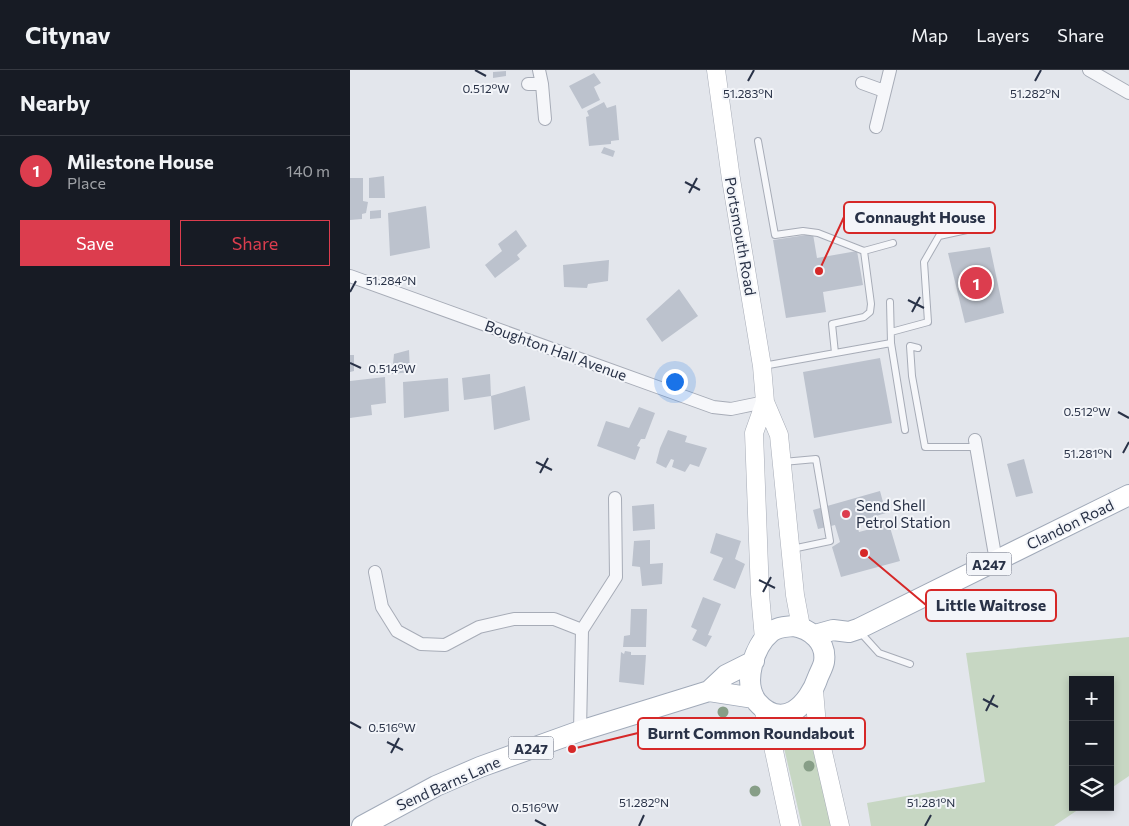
<!DOCTYPE html>
<html lang="en">
<head>
<meta charset="utf-8">
<style>
  :root { --surface:#171b24; --page:#20242c; --text:#f1f3f6; --muted:#9ea1a6; --line:#363941; --accent:#dc3d4e }
  body { margin:0; font-family:Commissioner,sans-serif; background:var(--page); color:var(--text) }
  .controls { position:absolute; right:15px; bottom:15px; display:grid; overflow:hidden; border-radius:0px; box-shadow:0 2px 8px #0003 }
  .controls button { width:45px; height:45px; display:grid; place-items:center; padding:0; border:0; border-bottom:1px solid var(--line); background:var(--surface); color:var(--text); font:25px sans-serif }
  .you { position:absolute; left:324px; top:311px; width:18px; height:18px; margin:-12px; border:4px solid #fff; border-radius:50%; background:#1a73e8; box-shadow:0 0 0 8px #1a73e833 }
  .badge { display:grid; place-items:center; width:32px; height:32px; border-radius:50%; background:var(--accent); color:#fff; font-size:16px; font-weight:700 }
  .pin { position:absolute; translate:-50% -50%; border:2px solid #fff; box-shadow:0 1px 5px #0006 }
  .list { margin:0; padding:0; list-style:none }
  h2 { display:flex; justify-content:space-between; align-items:center; height:65px; margin:0; padding:0 20px; font-size:21px }
  h2 small { font-size:16px; font-weight:400; color:var(--muted) }
  .list li { display:grid; grid-template-columns:32px 1fr auto; gap:15px; align-items:center; box-sizing:border-box; height:70px; padding:0 20px; border-top:1px solid var(--line) }
  .list b { display:block; font-size:19px; white-space:nowrap }
  .list p { margin:0; font-size:16px; white-space:nowrap; color:var(--muted) }
  .list em { font-size:16px; font-style:normal; color:var(--muted) }
  .actions { display:flex; gap:10px; padding:15px 20px }
  .actions a { flex:1; padding:11px 0; border:1px solid var(--accent); border-radius:0px; text-align:center; font-size:18px; color:var(--accent) }
  .actions .main { background:var(--accent); color:#fff }
  .icon { flex:none; width:28px; height:28px; fill:none; stroke:currentColor; stroke-width:2; stroke-linecap:round; stroke-linejoin:round }
  .map { position:relative; flex:none; width:779px; height:756px; overflow:hidden }
  header { display:flex; align-items:center; gap:30px; box-sizing:border-box; height:70px; padding:0 25px; background:var(--surface); border-bottom:1px solid var(--line) }
  header strong { font-size:24px }
  nav { display:flex; gap:28px; margin-inline-start:auto; font-size:18px }
  main { display:flex }
  aside { flex:1; background:var(--surface) }
  .map>svg:first-child { display:block }
  .green { fill:#c7d7c3 }
  .building { fill:#bcc2cd }
  .lines { fill:none; stroke-linecap:round; stroke-linejoin:round }
  .lane-casing { stroke:#a7acb7; stroke-width:8 }
  .street-casing { stroke:#a7acb7; stroke-width:14 }
  .secondary-casing { stroke:#a7acb7; stroke-width:19 }
  .primary-casing { stroke:#a1aab9; stroke-width:22 }
  .lane { stroke:#f6f7fa; stroke-width:6 }
  .street { stroke:#f6f7fa; stroke-width:12 }
  .secondary { stroke:#fff; stroke-width:18 }
  .primary { stroke:#fff; stroke-width:20 }
  .tree { fill:#879e87 }
  .ticks { fill:none; stroke:#293247; stroke-width:2 }
  .poi-dot { fill:#dc3d4e; stroke:#f3f5f9; stroke-width:2 }
  .labels { text-anchor:middle; dominant-baseline:central; stroke-width:4; stroke-linejoin:round; paint-order:stroke }
  .shield { fill:#f3f5f9; stroke:#666c7c; stroke-width:1 }
  .shield-label { font-size:14px; font-weight:bold; fill:#293247 }
  .street-label { font-size:15px; fill:#293247; stroke:#f3f5f9 }
  .poi-label { font-size:15px; fill:#293247; stroke:#f3f5f9; text-anchor:start }
  .ticks-label { font-size:12px; text-anchor:middle; fill:#293247; stroke:#f3f5f9; stroke-width:4; stroke-linejoin:round; paint-order:stroke }
  .leader { fill:none; stroke:#d62828; stroke-width:2 }
  .callout-dot { fill:#d62828; stroke:#f3f5f9; stroke-width:2 }
  .callout { fill:#f3f5f9; stroke:#d62828; stroke-width:2 }
  .callout-label { font-size:16px; text-anchor:middle; font-weight:bold; fill:#293247 }
</style>
</head>
<body>
<header>
<strong>Citynav</strong>
<nav><a>Map</a><a>Layers</a><a>Share</a></nav>
</header>
<main>
<aside>
<h2>Nearby<small></small></h2>
<ul class="list">
<li><span class="badge">1</span><div><b>Milestone House</b><p>Place</p></div><em>140 m</em></li>
</ul>
<div class="actions"><a class="main">Save</a><a>Share</a></div>
</aside>
<div class="map">
<svg width="779" height="756" viewBox="0 0 779 756">
  <rect width="100%" height="100%" fill="#e3e6ec"/>
  <path class="green" d="M779,567V706L760,719V610H723V737H732L704,756H521L517,733L635,712L616,583Z
    M461,662L482,756H452L432,669Z"/>
  <path class="building" d="M156,1V6L143,8V2Z
    M244,3L251,13L244,17L250,30L232,39L219,16Z
    M254,32L257,38L266,35L269,70L261,71V74L239,76L236,47L239,46L237,41Z
    M254,77L265,81L263,87L251,83Z
    M34,106L35,128H19V108Z
    M0,108H13V131L18,132L16,143L12,144V149L0,150Z
    M76,136L80,178L40,186L38,143Z
    M31,140V148L20,149V141Z
    M166,160L177,176L167,185L170,189L145,208L135,195L152,181L148,174Z
    M463,164L467,188L507,181L513,215L473,222L476,242L436,248L423,170Z
    M640,177L654,243L615,253L598,183Z
    M259,190L258,211L238,214L237,218L214,217L213,195Z
    M329,219L348,246L312,272L296,249Z
    M59,280L60,302L42,304L44,284Z
    M0,285H4V301L0,302Z
    M530,288L542,353L464,368L453,302Z
    M140,304L141,326L114,330L112,308Z
    M35,307L36,333L21,335L22,345L0,348V311Z
    M98,308L99,341L54,348L53,312Z
    M175,316L180,350L144,360L141,326Z
    M289,337L305,343L295,369H291L287,376L290,377L285,390L247,376L256,351L279,358Z
    M318,360L337,366L335,372L357,378L349,397L340,394L335,402L322,397L324,390L321,389L316,398L306,393L310,378Z
    M674,389L683,423L666,427L657,394Z
    M530,421L536,443L506,452L509,462L539,454L550,491L491,507L482,477L490,472L485,455L468,459L463,440Z
    M304,434L305,459L283,461L282,436Z
    M366,463L391,471L385,489L395,494L385,519L363,510L373,488L360,483Z
    M300,470V494L313,493L312,514L292,516L290,497L282,496L284,471Z
    M353,527L371,534L358,565L362,566L356,577L342,570L347,560L341,557Z
    M281,539H297L296,577H273L274,566L280,565Z
    M275,581L281,582V585H296L294,615L269,612L271,582L274,584Z"/>
  <g class="lines">
    <defs>
      <path id="lane" d="M408,71L425,165L453,161L468,163L514,181
        M541,262L578,252L574,192L589,166L626,158
        M541,273L555,360
        M568,278L560,276L562,306L575,377H626
        M485,283L482,254L514,247L520,242L521,234L514,181L543,173
        M413,296L541,273L540,232
        M433,392L466,389L480,471L442,479
        M510,562L529,583L560,594"/>
      <path id="street" d="M739,0L779,23
        M512,13L534,21
        M178,14H192L189,0
        M192,14L195,49
        M526,57L540,0
        M0,206L363,337L381,339L415,332
        M625,370L646,491
        M25,502L32,537L47,561L71,574L95,575L129,557L164,549H204L232,560
        M230,661L232,560L266,507L265,428"/>
      <path id="secondary" d="M366,0L381,109L412,296L415,332L429,365L445,525L451,557
        M414,569L410,524L404,363L415,332
        M464,620L467,656L490,756
        M413,638L421,667L440,756"/>
      <path id="primary" d="M443,556C461,559 477,572 474,592C473,597 470,602 468,607C459,634 433,662 407,632C392,613 404,576 421,562C427,557 435,557 443,556Z
        M465,565L483,560L499,562L508,559L779,425
        M359,621L404,628
        M12,756L86,716L130,697L230,661L359,621L376,605L404,591"/>
    </defs>
    <use href="#lane" class="lane-casing"/>
    <use href="#street" class="street-casing"/>
    <use href="#secondary" class="secondary-casing"/>
    <use href="#primary" class="primary-casing"/>
    <use href="#lane" class="lane"/>
    <use href="#street" class="street"/>
    <use href="#secondary" class="secondary"/>
    <use href="#primary" class="primary"/>
  </g>
  <g class="tree">
    <circle cx="373" cy="642" r="5.5"/>
    <circle cx="459" cy="696" r="5.5"/>
    <circle cx="405" cy="721" r="5.5"/>
  </g>
  <path class="ticks" d="M125,0L136,6M398,11L404,0M685,11L691,0M335,112L350,120M339,123L347,108M0,222L6,211M558,230L574,238M562,242L570,227M0,293L11,298M768,342L779,348M773,383L779,372M186,392L202,400M190,403L198,388M409,510L425,518M413,522L421,507M633,629L648,637M636,641L644,625M0,652L11,658M37,672L53,680M41,683L49,668M185,750L196,756M289,756L294,745M575,756L581,745"/>
  <circle class="poi-dot" cx="496" cy="444" r="5"/>
  <g class="labels">
    <g class="shield">
      <rect x="616.5" y="482.5" width="45" height="23" rx="4"/>
      <rect x="158.5" y="666.5" width="45" height="23" rx="4"/>
    </g>
    <g class="shield-label">
      <text x="639" y="494">A247</text>
      <text x="181" y="678">A247</text>
    </g>
    <g class="street-label">
      <text transform="translate(391 166) rotate(80)">Portsmouth Road</text>
      <text transform="translate(206 280) rotate(20)">Boughton Hall Avenue</text>
      <text transform="translate(720 454) rotate(-26)">Clandon Road</text>
      <text transform="translate(98 713) rotate(-24)">Send Barns Lane</text>
    </g>
    <g class="poi-label">
      <text x="506" y="435">Send Shell<tspan x="506" dy="17">Petrol Station</tspan></text>
    </g>
  </g>
  <g class="ticks-label">
    <text x="136" y="23">0.512°W</text>
    <text x="398" y="28">51.283°N</text>
    <text x="685" y="28">51.282°N</text>
    <text x="41" y="215">51.284°N</text>
    <text x="42" y="303">0.514°W</text>
    <text x="737" y="346">0.512°W</text>
    <text x="738" y="388">51.281°N</text>
    <text x="42" y="662">0.516°W</text>
    <text x="294" y="737">51.282°N</text>
    <text x="581" y="737">51.281°N</text>
    <text x="185" y="742">0.516°W</text>
  </g>
  <path class="leader" d="M469 201L494 147M514 483L576 535M222 679L288 663"/>
  <g class="callout-dot">
    <circle cx="469" cy="201" r="5"/>
    <circle cx="514" cy="483" r="5"/>
    <circle cx="222" cy="679" r="5"/>
  </g>
  <g class="callout">
    <rect x="494" y="132" width="151" height="31" rx="5"/>
    <rect x="576" y="520" width="130" height="31" rx="5"/>
    <rect x="288" y="648" width="227" height="31" rx="5"/>
  </g>
  <g class="callout-label">
    <text x="570" y="153">Connaught House</text>
    <text x="641" y="541">Little Waitrose</text>
    <text x="401" y="669">Burnt Common Roundabout</text>
  </g>
</svg>
<div class="controls">
<button>+</button>
<button>−</button>
<button><svg class="icon" aria-label="layers" viewBox="0 0 24 24"><path d="M12 4l9 5-9 5-9-5zM3 14l9 5 9-5"/></svg></button>
</div>
<div class="you"></div>
<div class="pin badge" style="left:626px;top:213px">1</div>
</div>
</main>
</body>
</html>
